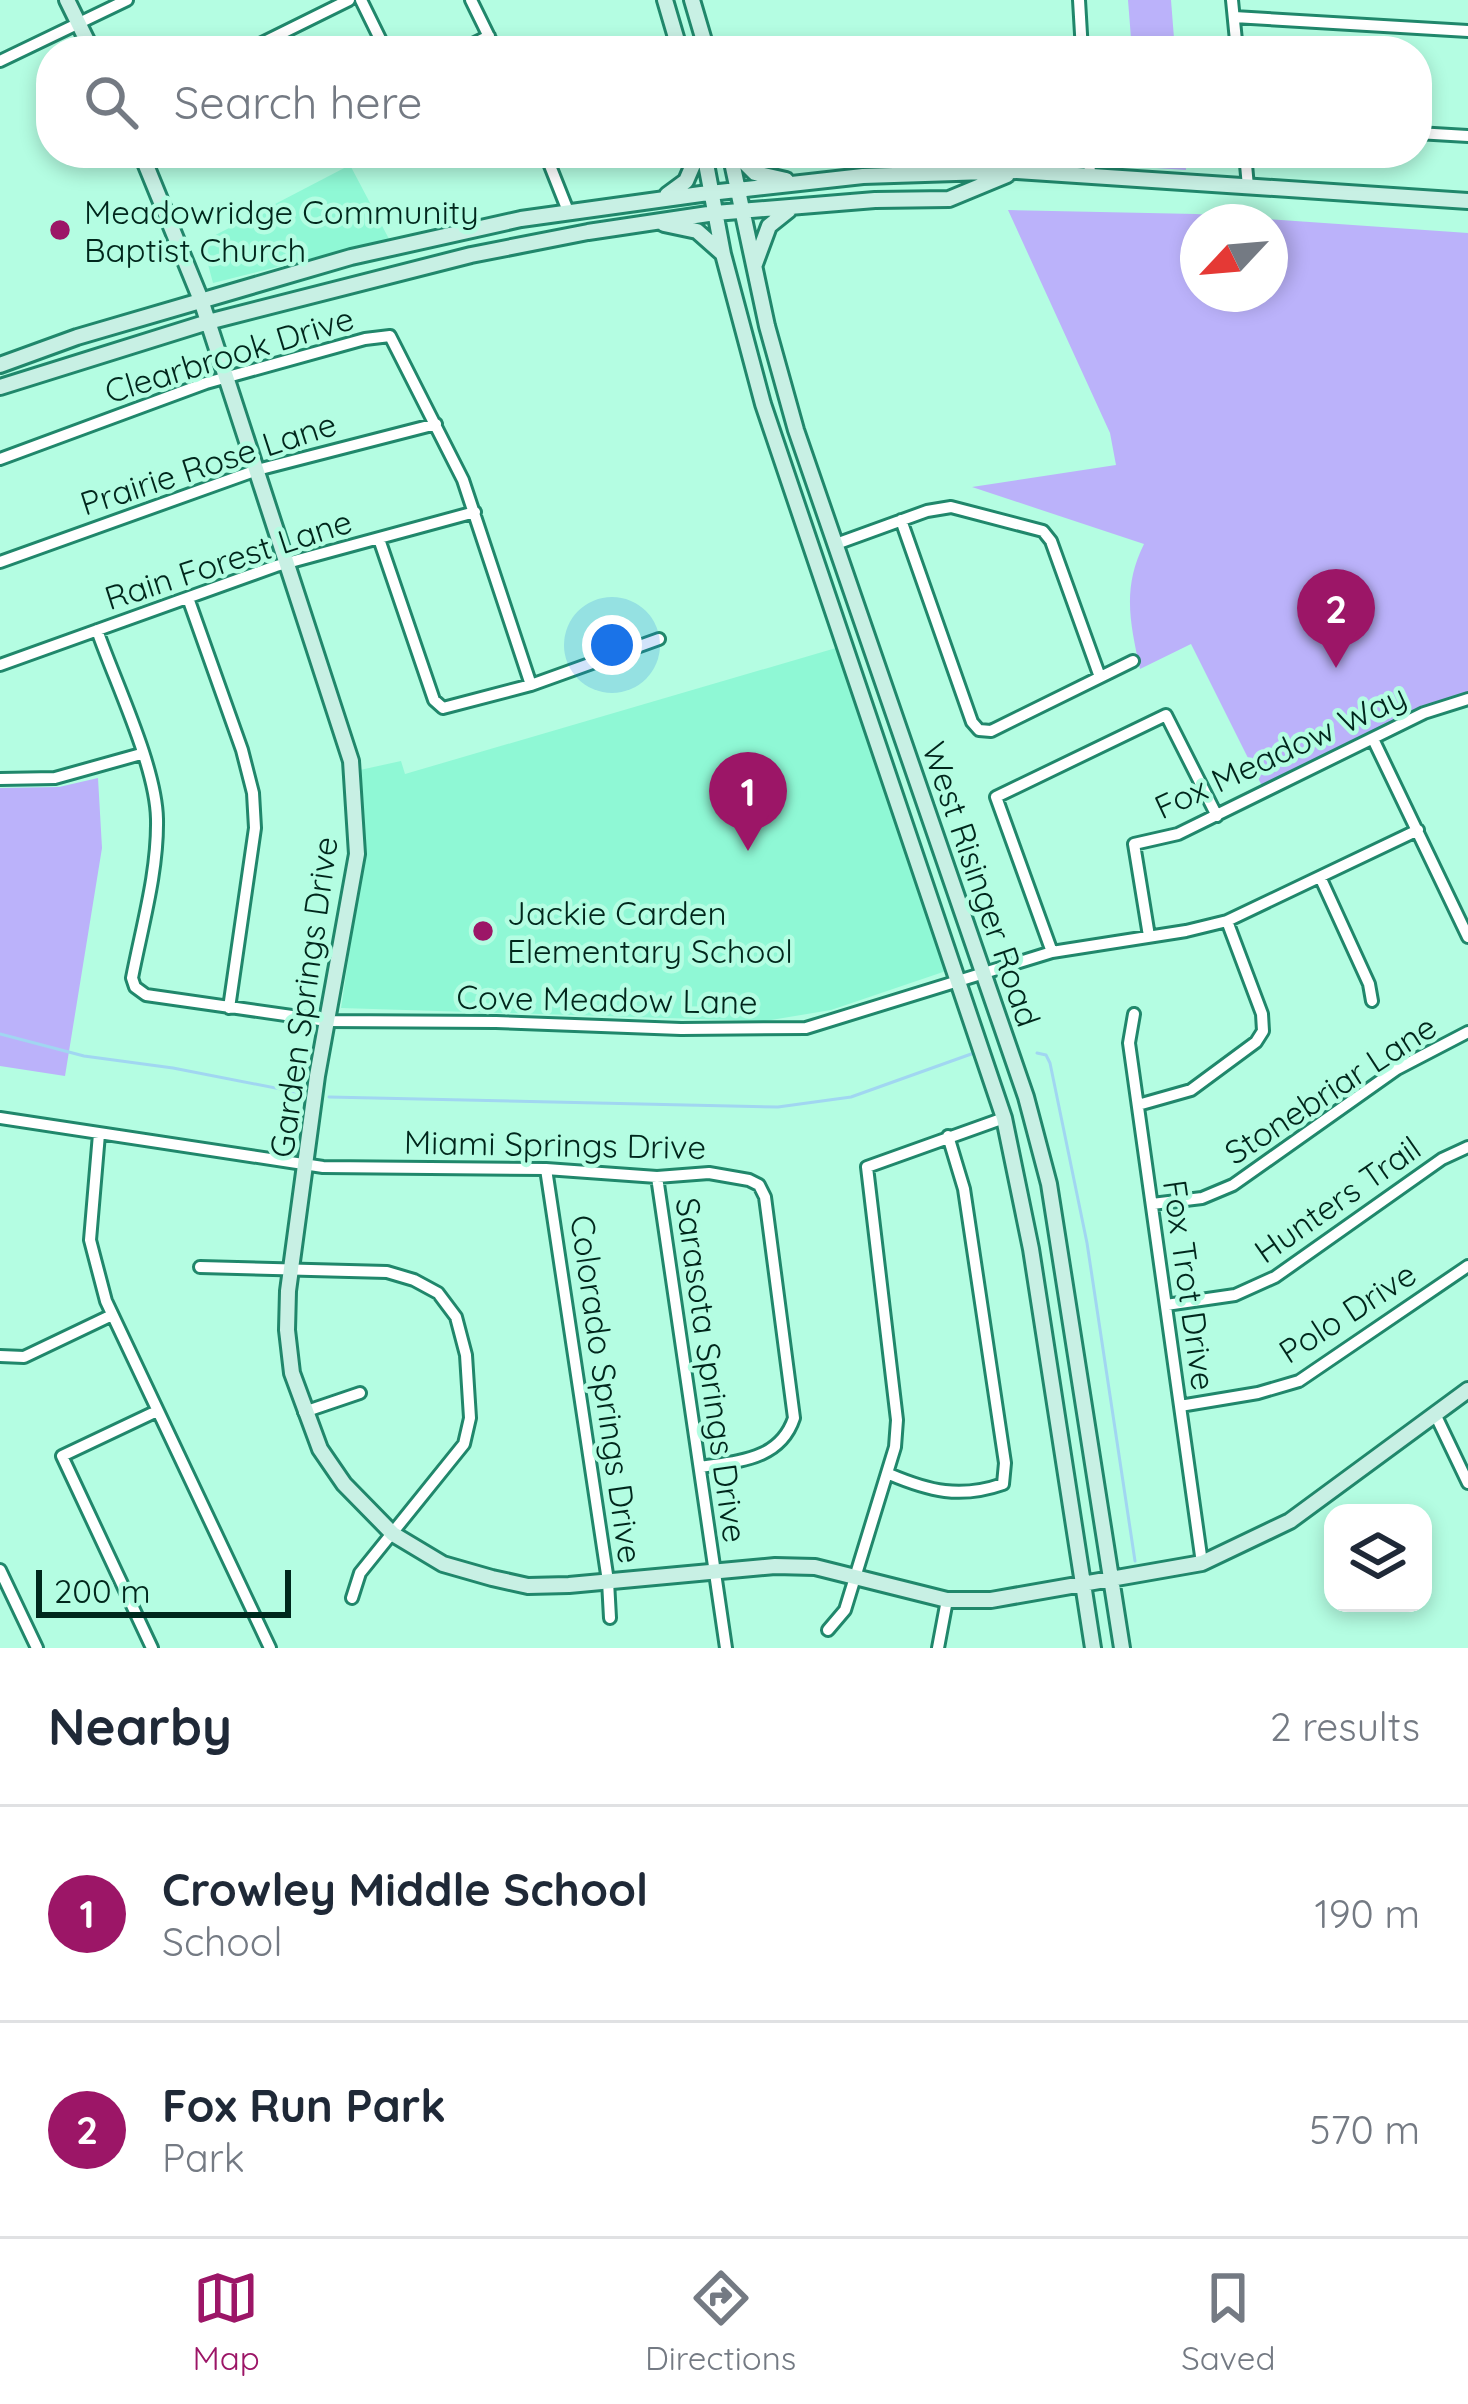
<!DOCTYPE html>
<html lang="en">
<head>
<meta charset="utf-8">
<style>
  :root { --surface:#fff; --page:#f6f6f7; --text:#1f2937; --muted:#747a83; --line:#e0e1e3; --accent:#9c1667 }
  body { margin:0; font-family:Quicksand,sans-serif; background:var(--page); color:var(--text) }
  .controls { position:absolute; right:36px; bottom:36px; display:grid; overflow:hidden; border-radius:24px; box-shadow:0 6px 18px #0003 }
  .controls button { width:108px; height:108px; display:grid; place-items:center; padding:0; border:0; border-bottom:3px solid var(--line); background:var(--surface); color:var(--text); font:60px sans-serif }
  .compass { position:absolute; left:1180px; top:204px; width:108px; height:108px; border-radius:50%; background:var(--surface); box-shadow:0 6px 18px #0003; rotate:244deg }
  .scale { position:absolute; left:36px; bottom:30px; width:255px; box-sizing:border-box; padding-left:12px; border:6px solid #00271c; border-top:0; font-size:33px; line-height:42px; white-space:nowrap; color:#00271c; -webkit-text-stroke:9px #b4fde2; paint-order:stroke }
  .you { position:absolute; left:612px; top:645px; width:42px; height:42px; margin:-30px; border:9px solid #fff; border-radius:50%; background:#1a73e8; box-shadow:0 0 0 18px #1a73e833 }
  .badge { display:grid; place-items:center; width:78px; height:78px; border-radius:50%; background:var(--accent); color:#fff; font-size:39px; font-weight:700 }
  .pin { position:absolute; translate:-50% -99px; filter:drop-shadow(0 3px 6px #0008) }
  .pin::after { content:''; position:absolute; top:63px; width:42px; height:36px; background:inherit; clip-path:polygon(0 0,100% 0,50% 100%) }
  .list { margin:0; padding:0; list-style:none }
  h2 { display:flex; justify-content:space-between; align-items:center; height:156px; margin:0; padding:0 48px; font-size:51px }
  h2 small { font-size:39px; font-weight:400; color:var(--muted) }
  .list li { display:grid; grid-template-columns:78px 1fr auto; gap:36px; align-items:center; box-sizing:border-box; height:216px; padding:0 48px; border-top:3px solid var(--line) }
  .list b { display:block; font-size:45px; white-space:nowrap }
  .list p { margin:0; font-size:39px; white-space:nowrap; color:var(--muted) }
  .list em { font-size:39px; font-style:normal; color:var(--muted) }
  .icon { flex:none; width:66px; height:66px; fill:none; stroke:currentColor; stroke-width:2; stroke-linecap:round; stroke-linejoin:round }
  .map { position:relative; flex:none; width:1468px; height:1648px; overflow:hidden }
  .search { position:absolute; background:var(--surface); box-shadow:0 6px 18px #0003; left:36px; right:36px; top:36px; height:132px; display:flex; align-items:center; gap:30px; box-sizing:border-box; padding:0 42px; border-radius:48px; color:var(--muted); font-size:45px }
  .sheet { height:588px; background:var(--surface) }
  nav { display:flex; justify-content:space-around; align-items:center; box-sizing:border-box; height:168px; border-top:3px solid var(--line); background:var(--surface); font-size:33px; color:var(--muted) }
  nav a { display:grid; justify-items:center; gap:6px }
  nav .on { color:var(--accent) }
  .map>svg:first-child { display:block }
  .built { fill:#8ff8d5 }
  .green { fill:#bbb2fa; fill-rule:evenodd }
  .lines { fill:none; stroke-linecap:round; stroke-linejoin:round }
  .stream { stroke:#a1d6f1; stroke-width:3 }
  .street-casing { stroke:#20876b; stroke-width:16 }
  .secondary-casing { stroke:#20876b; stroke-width:20 }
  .street { stroke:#fff; stroke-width:10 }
  .secondary { stroke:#c8f0e4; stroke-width:14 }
  .poi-dot { fill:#9c1667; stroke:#b4fde2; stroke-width:4.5 }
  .labels { text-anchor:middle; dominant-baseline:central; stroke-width:9; stroke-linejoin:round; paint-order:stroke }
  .poi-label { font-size:33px; fill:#00271c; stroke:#b4fde2; text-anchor:start }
  .street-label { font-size:33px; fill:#00271c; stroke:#b4fde2 }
</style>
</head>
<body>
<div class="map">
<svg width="1468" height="1648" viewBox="0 0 1468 1648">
  <rect width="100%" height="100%" fill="#b4fde2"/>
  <path class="built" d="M350,165L389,239L213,283L202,242Z
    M836,648L946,971L831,1010L765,1021L341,1008L364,854L360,770L401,761L405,774Z"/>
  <path class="green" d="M1128,0H1171L1175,51H1132Z
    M1140,153H1185L1186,170L1141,167Z
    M1008,210L1196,214L1468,233V692L1415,710L1262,786L1191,644L1140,669C1130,623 1122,588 1144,544L972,487L1116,465L1110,433ZM1198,222H1270V294H1198Z
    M98,778L102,848L65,1076L0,1066V788L59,787Z"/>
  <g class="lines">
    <path class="stream" d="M0,1034L84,1056L173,1068L306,1094
      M1037,1053L1046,1055L1050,1063L1087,1243L1135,1561
      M329,1097L778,1107L851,1097L974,1053"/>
    <defs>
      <path id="street" d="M361,0L386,51
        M471,0L496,51
        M1079,0L1082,51
        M1232,0L1237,51
        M1234,17L1468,31
        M246,51L349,0
        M459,51L489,36
        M0,61L127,0
        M1417,133L1468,136
        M545,153L568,211
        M1089,153L1090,176
        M1245,153L1248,187
        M0,459L206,383L365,339L390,336L463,480L531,685
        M901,520L972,722L979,730L991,731L1133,661
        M379,539L434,700L443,708L531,685L659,639
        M836,544L927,511L951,507L1043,531L1051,541L1100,677
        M0,562L257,470L436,424
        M188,598L242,750L253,793L255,828L229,1008
        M97,630C115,682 156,766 157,819C158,872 142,926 132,978L135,987L146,995L327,1021L496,1022L681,1029L806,1028L1052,952L1186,931L1227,921L1418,830
        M0,665L276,566L475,512
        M1373,739L1468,937
        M0,779L55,778L141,754
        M1321,879L1369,984L1372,1001
        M1149,936L1134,844L1178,834L1424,713L1468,699
        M1052,952L996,797L1166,715L1217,816
        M1134,1014L1129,1043L1202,1563
        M1138,1105L1191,1090L1256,1042L1263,1031L1262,1014L1227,921
        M0,1118L323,1167L546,1169L657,1177L709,1173L749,1180L759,1185L765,1197L794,1418C780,1460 739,1461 700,1467
        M99,1134L90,1240L106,1301L270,1648
        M546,1169L608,1581L610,1618
        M657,1177L726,1648
        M1152,1204L1202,1198L1233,1185L1397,1069L1468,1032
        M200,1267L387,1272L414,1280L438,1293L456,1317L466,1355L470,1418L464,1444L360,1573L352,1598
        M1166,1305L1235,1295L1275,1277L1442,1159L1468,1147
        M0,1356L24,1357L112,1315
        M1180,1406L1258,1393L1299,1381L1468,1266
        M304,1412L360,1393
        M1435,1414L1468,1483
        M889,1474C929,1491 960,1499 1003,1484L1005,1463L964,1189L948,1136
        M0,1570L37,1648
        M828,1630L845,1610L895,1447L897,1420L867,1167L1004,1118
        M152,1648L62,1456L157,1411
        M938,1648L947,1600"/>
      <path id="secondary" d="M67,0L92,51
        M665,0L680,51
        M692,0L707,51
        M141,153L201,300L351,761L357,854L317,1076L288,1291L287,1330L292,1373L320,1449L344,1484L393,1534L443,1564L492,1578L528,1586L569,1585L775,1566L815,1567L947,1600H991L1202,1563L1290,1521L1468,1390
        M704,153L723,254L763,404L1004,1118L1031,1249L1093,1648
        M730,153L767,326L796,430L1026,1097L1049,1184L1122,1648
        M735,153L755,173L786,180
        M667,195L686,181L698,153
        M664,224L697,231L723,254
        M755,264L769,226L789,210
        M0,365L77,337L351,257L521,219L701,194L863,176L1017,171L1468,201
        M0,387L208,322L471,255L588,232L715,213L875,200L949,199L1007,175"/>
    </defs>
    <use href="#street" class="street-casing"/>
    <use href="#secondary" class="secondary-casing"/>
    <use href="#street" class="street"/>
    <use href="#secondary" class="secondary"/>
  </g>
  <g class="poi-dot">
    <circle cx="60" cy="230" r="12"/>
    <circle cx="483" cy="931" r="12"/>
  </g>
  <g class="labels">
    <g class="poi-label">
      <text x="84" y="211">Meadowridge Community<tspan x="84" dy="38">Baptist Church</tspan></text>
      <text x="507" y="912">Jackie Carden<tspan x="507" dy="38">Elementary School</tspan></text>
    </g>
    <g class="street-label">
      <text transform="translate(229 354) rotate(-17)">Clearbrook Drive</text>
      <text transform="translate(208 463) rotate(-18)">Prairie Rose Lane</text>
      <text transform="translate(228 559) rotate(-18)">Rain Forest Lane</text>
      <text transform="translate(1280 751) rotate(-25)">Fox Meadow Way</text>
      <text transform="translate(982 884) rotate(71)">West Risinger Road</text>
      <text transform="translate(303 997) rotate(-82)">Garden Springs Drive</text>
      <text transform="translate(607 999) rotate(1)">Cove Meadow Lane</text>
      <text transform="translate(1330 1089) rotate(-33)">Stonebriar Lane</text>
      <text transform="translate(555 1144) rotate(1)">Miami Springs Drive</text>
      <text transform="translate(1337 1199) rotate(-35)">Hunters Trail</text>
      <text transform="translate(1190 1285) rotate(82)">Fox Trot Drive</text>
      <text transform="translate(1347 1312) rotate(-33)">Polo Drive</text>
      <text transform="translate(712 1370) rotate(82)">Sarasota Springs Drive</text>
      <text transform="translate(607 1389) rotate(82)">Colorado Springs Drive</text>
    </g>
  </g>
</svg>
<div class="controls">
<button><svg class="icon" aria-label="layers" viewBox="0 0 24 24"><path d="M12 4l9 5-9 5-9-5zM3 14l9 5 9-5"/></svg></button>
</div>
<svg class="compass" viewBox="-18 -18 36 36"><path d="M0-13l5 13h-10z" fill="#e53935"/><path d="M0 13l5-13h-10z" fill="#747a83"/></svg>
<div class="scale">200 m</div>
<div class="you"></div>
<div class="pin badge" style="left:748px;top:851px">1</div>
<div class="pin badge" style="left:1336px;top:668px">2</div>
<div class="search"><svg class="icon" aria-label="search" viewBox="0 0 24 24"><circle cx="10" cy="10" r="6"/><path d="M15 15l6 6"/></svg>Search here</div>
</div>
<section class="sheet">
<h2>Nearby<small>2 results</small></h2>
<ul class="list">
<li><span class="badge">1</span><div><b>Crowley Middle School</b><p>School</p></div><em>190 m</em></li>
<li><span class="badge">2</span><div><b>Fox Run Park</b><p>Park</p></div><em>570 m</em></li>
</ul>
</section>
<nav>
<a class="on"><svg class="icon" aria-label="map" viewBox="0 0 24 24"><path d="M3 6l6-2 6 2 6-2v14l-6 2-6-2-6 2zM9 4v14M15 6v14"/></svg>Map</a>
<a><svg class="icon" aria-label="directions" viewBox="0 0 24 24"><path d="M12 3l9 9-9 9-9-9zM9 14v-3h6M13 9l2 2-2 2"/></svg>Directions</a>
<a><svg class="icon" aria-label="saved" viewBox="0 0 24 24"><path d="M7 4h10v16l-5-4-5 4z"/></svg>Saved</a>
</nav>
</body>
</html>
